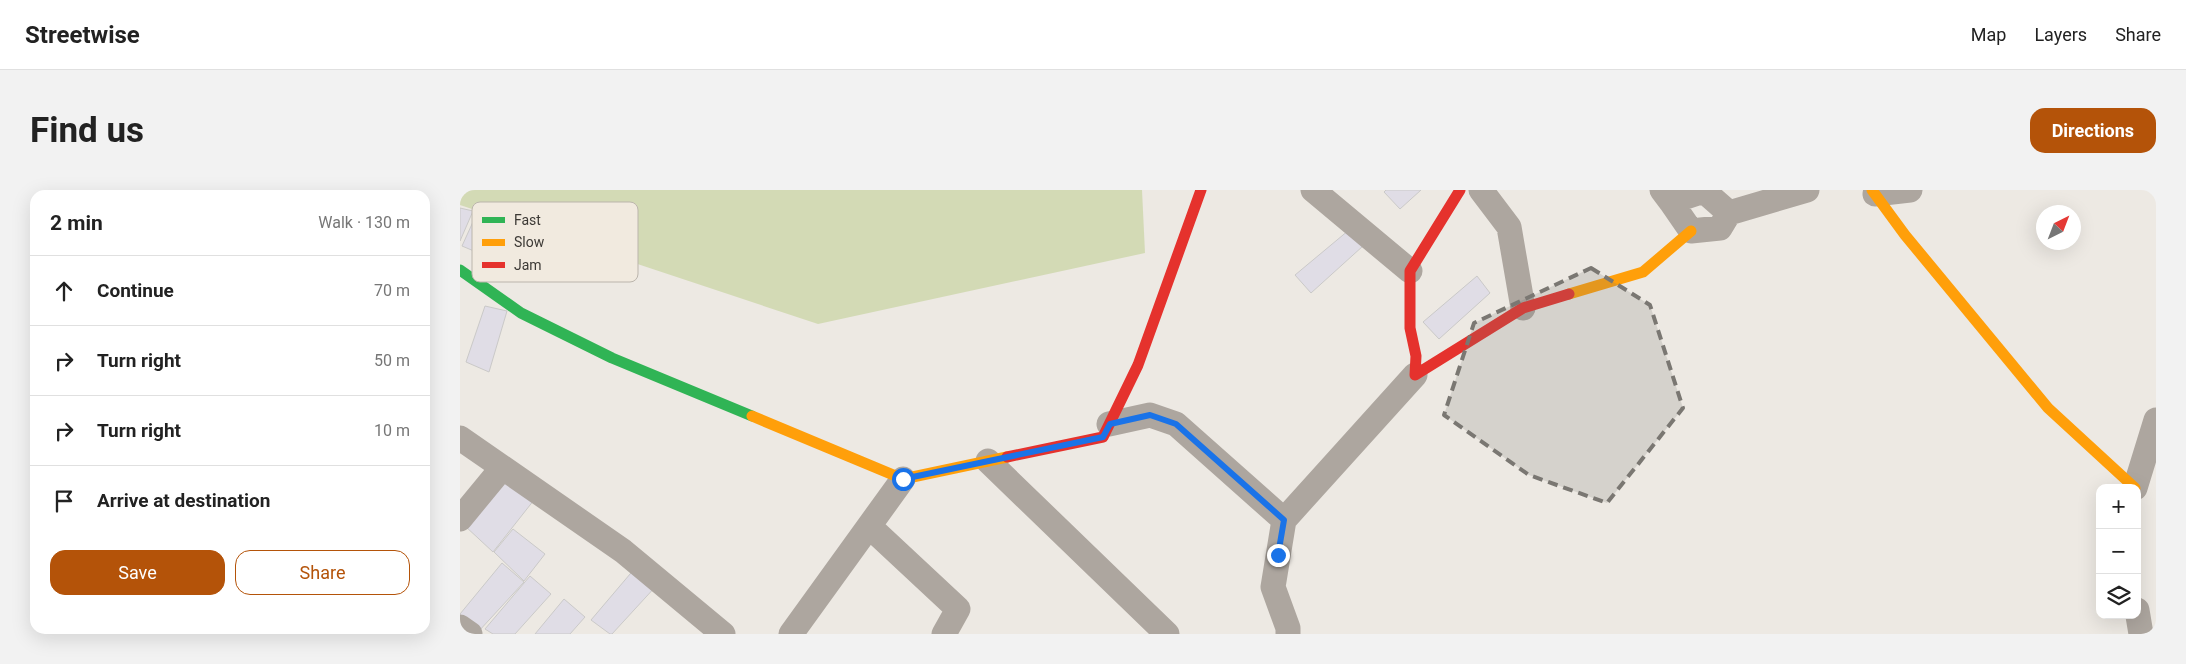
<!DOCTYPE html>
<html lang="en">
<head>
<meta charset="utf-8">
<style>
  :root { --surface:#fff; --page:#f2f2f2; --text:#222; --muted:#767676; --line:#e0e0e0; --accent:#b45309 }
  body { margin:0; font-family:Roboto,sans-serif; background:var(--page); color:var(--text) }
  .controls { position:absolute; right:15px; bottom:15px; display:grid; overflow:hidden; border-radius:10px; box-shadow:0 5px 20px #0002 }
  .controls button { width:45px; height:45px; display:grid; place-items:center; padding:0; border:0; border-bottom:1px solid var(--line); background:var(--surface); color:var(--text); font:25px sans-serif }
  .compass { position:absolute; left:1576px; top:15px; width:45px; height:45px; border-radius:50%; background:var(--surface); box-shadow:0 5px 20px #0002; rotate:42deg }
  .stop { position:absolute; width:15px; height:15px; margin:-11px; border:4px solid #1a73e8; border-radius:50%; background:#fff }
  .stop.end { background:#1a73e8; border-color:#fff; box-shadow:0 1px 5px #0008 }
  .list { margin:0; padding:0; list-style:none }
  h2 { display:flex; justify-content:space-between; align-items:center; height:65px; margin:0; padding:0 20px; font-size:21px }
  h2 small { font-size:16px; font-weight:400; color:var(--muted) }
  .list li { display:grid; grid-template-columns:32px 1fr auto; gap:15px; align-items:center; box-sizing:border-box; height:70px; padding:0 20px; border-top:1px solid var(--line) }
  .list b { display:block; font-size:19px; white-space:nowrap }
  .list em { font-size:16px; font-style:normal; color:var(--muted) }
  .actions { display:flex; gap:10px; padding:15px 20px }
  .actions a { flex:1; padding:11px 0; border:1px solid var(--accent); border-radius:15px; text-align:center; font-size:18px; color:var(--accent) }
  .actions .main { background:var(--accent); color:#fff }
  .icon { flex:none; width:28px; height:28px; fill:none; stroke:currentColor; stroke-width:2; stroke-linecap:round; stroke-linejoin:round }
  .map { position:relative; flex:none; width:1696px; height:444px; overflow:hidden; border-radius:15px }
  header { display:flex; align-items:center; gap:30px; box-sizing:border-box; height:70px; padding:0 25px; background:var(--surface); border-bottom:1px solid var(--line) }
  header strong { font-size:24px }
  nav { display:flex; gap:28px; margin-inline-start:auto; font-size:18px }
  .intro { display:flex; align-items:center; justify-content:space-between; box-sizing:border-box; height:120px; padding:0 30px }
  h1 { margin:0; font-size:35px }
  .button { padding:12px 22px; border-radius:15px; background:var(--accent); color:#fff; font-size:18px; font-weight:700 }
  main { display:flex; gap:30px; padding:0 30px }
  aside { flex:1; background:var(--surface); border-radius:15px; box-shadow:0 5px 20px #0002 }
  .map>svg:first-child { display:block }
  .green { fill:#d3dab5 }
  .building { fill:#e0dde6; stroke:#cac9c8 }
  .lines { fill:none; stroke-linecap:round; stroke-linejoin:round }
  .street { stroke:#ada69f; stroke-width:25 }
  .fast { stroke:#30b455; stroke-width:11 }
  .slow { stroke:#ff9f0a; stroke-width:11 }
  .jam { stroke:#e5322d; stroke-width:11 }
  .route { stroke:#1a73e8; stroke-width:6 }
  .marked { fill:#7a7772; fill-opacity:0.2; stroke:#7a7772; stroke-width:4; stroke-dasharray:10 6; stroke-linejoin:round }
  .key { fill:#f1eadf; stroke:#bbb5ac; stroke-width:1 }
  .key-label { font-size:14px; fill:#3c3935 }
</style>
</head>
<body>
<header>
<strong>Streetwise</strong>
<nav><a>Map</a><a>Layers</a><a>Share</a></nav>
</header>
<div class="intro"><h1>Find us</h1><a class="button">Directions</a></div>
<main>
<aside>
<h2>2 min<small>Walk · 130 m</small></h2>
<ul class="list">
<li><svg class="icon" aria-label="ahead" viewBox="0 0 24 24"><path d="M12 20V5M6 11l6-6 6 6"/></svg><div><b>Continue</b></div><em>70 m</em></li>
<li><svg class="icon" aria-label="right" viewBox="0 0 24 24"><path d="M7 20v-9h11M14 6l5 5-5 5"/></svg><div><b>Turn right</b></div><em>50 m</em></li>
<li><svg class="icon" aria-label="right" viewBox="0 0 24 24"><path d="M7 20v-9h11M14 6l5 5-5 5"/></svg><div><b>Turn right</b></div><em>10 m</em></li>
<li><svg class="icon" aria-label="arrive" viewBox="0 0 24 24"><path d="M6 21V4h12l-3 4 3 4H6"/></svg><div><b>Arrive at destination</b></div></li>
</ul>
<div class="actions"><a class="main">Save</a><a>Share</a></div>
</aside>
<div class="map">
<svg width="1696" height="444" viewBox="0 0 1696 444">
  <rect width="100%" height="100%" fill="#ede9e3"/>
  <path class="green" d="M0,0H682L685,63L358,134L0,15Z"/>
  <path class="building" d="M926,0H961L940,19L924,2Z
    M0,18L13,21L0,51Z
    M17,23L37,28L21,64L2,56Z
    M889,40L903,56L851,103L835,85Z
    M1017,86L1030,103L979,149L963,132Z
    M25,116L47,121L29,182L6,172Z
    M48,286L74,310L33,362L5,336Z
    M53,339L85,364L64,391L34,362Z
    M42,373L64,392L18,442L0,428V424Z
    M176,377L197,395L152,444H150L131,430Z
    M70,386L91,404L55,444H33L25,439Z
    M104,409L125,427L110,444H75Z"/>
  <g class="lines">
    <path class="street" d="M853,0L950,81
      M1021,0L1049,37L1063,118
      M1202,0L1211,12L1244,1L1269,23L1347,0
      M1415,4L1450,0
      M1211,12L1231,41L1260,38L1269,23
      M649,234L690,225L716,234L824,330L955,185
      M0,248L163,361L263,444
      M528,271L707,444
      M1675,298L1696,230
      M0,329L42,278
      M824,330L813,397L828,438V444
      M409,336L498,419L484,444
      M1677,420L1681,444
      M0,437L10,444
      M331,444L443,289"/>
    <path class="fast" d="M0,80L61,123L152,168L292,226"/>
    <path class="slow" d="M1412,0L1445,45L1588,218L1675,298
      M1109,104L1183,82L1231,41
      M292,226L443,289L547,267"/>
    <path class="jam" d="M1000,0L950,81V138L956,166L955,185L1063,118L1109,104
      M547,267L643,247L678,175L741,0"/>
  </g>
  <g class="lines">
    <path class="route" d="M443,289L643,247L650,234L690,225L716,234L824,330L818,365"/>
  </g>
  <path class="marked" d="M1131,78L1190,115L1223,218L1147,313L1069,285L984,225L1014,133Z"/>
  <rect x="12" y="12" width="166" height="80" rx="8" class="key"/>
  <rect x="22" y="27" width="23" height="6" fill="#30b455"/>
  <rect x="22" y="49" width="23" height="7" fill="#ff9f0a"/>
  <rect x="22" y="72" width="23" height="6" fill="#e5322d"/>
  <g class="key-label">
    <text x="54" y="35">Fast</text>
    <text x="54" y="57">Slow</text>
    <text x="54" y="80">Jam</text>
  </g>
</svg>
<div class="controls">
<button>+</button>
<button>−</button>
<button><svg class="icon" aria-label="layers" viewBox="0 0 24 24"><path d="M12 4l9 5-9 5-9-5zM3 14l9 5 9-5"/></svg></button>
</div>
<svg class="compass" viewBox="-18 -18 36 36"><path d="M0-13l5 13h-10z" fill="#e53935"/><path d="M0 13l5-13h-10z" fill="#767676"/></svg>
<div class="stop" style="left:443px;top:289px"></div>
<div class="stop end" style="left:818px;top:365px"></div>
</div>
</main>
</body>
</html>
